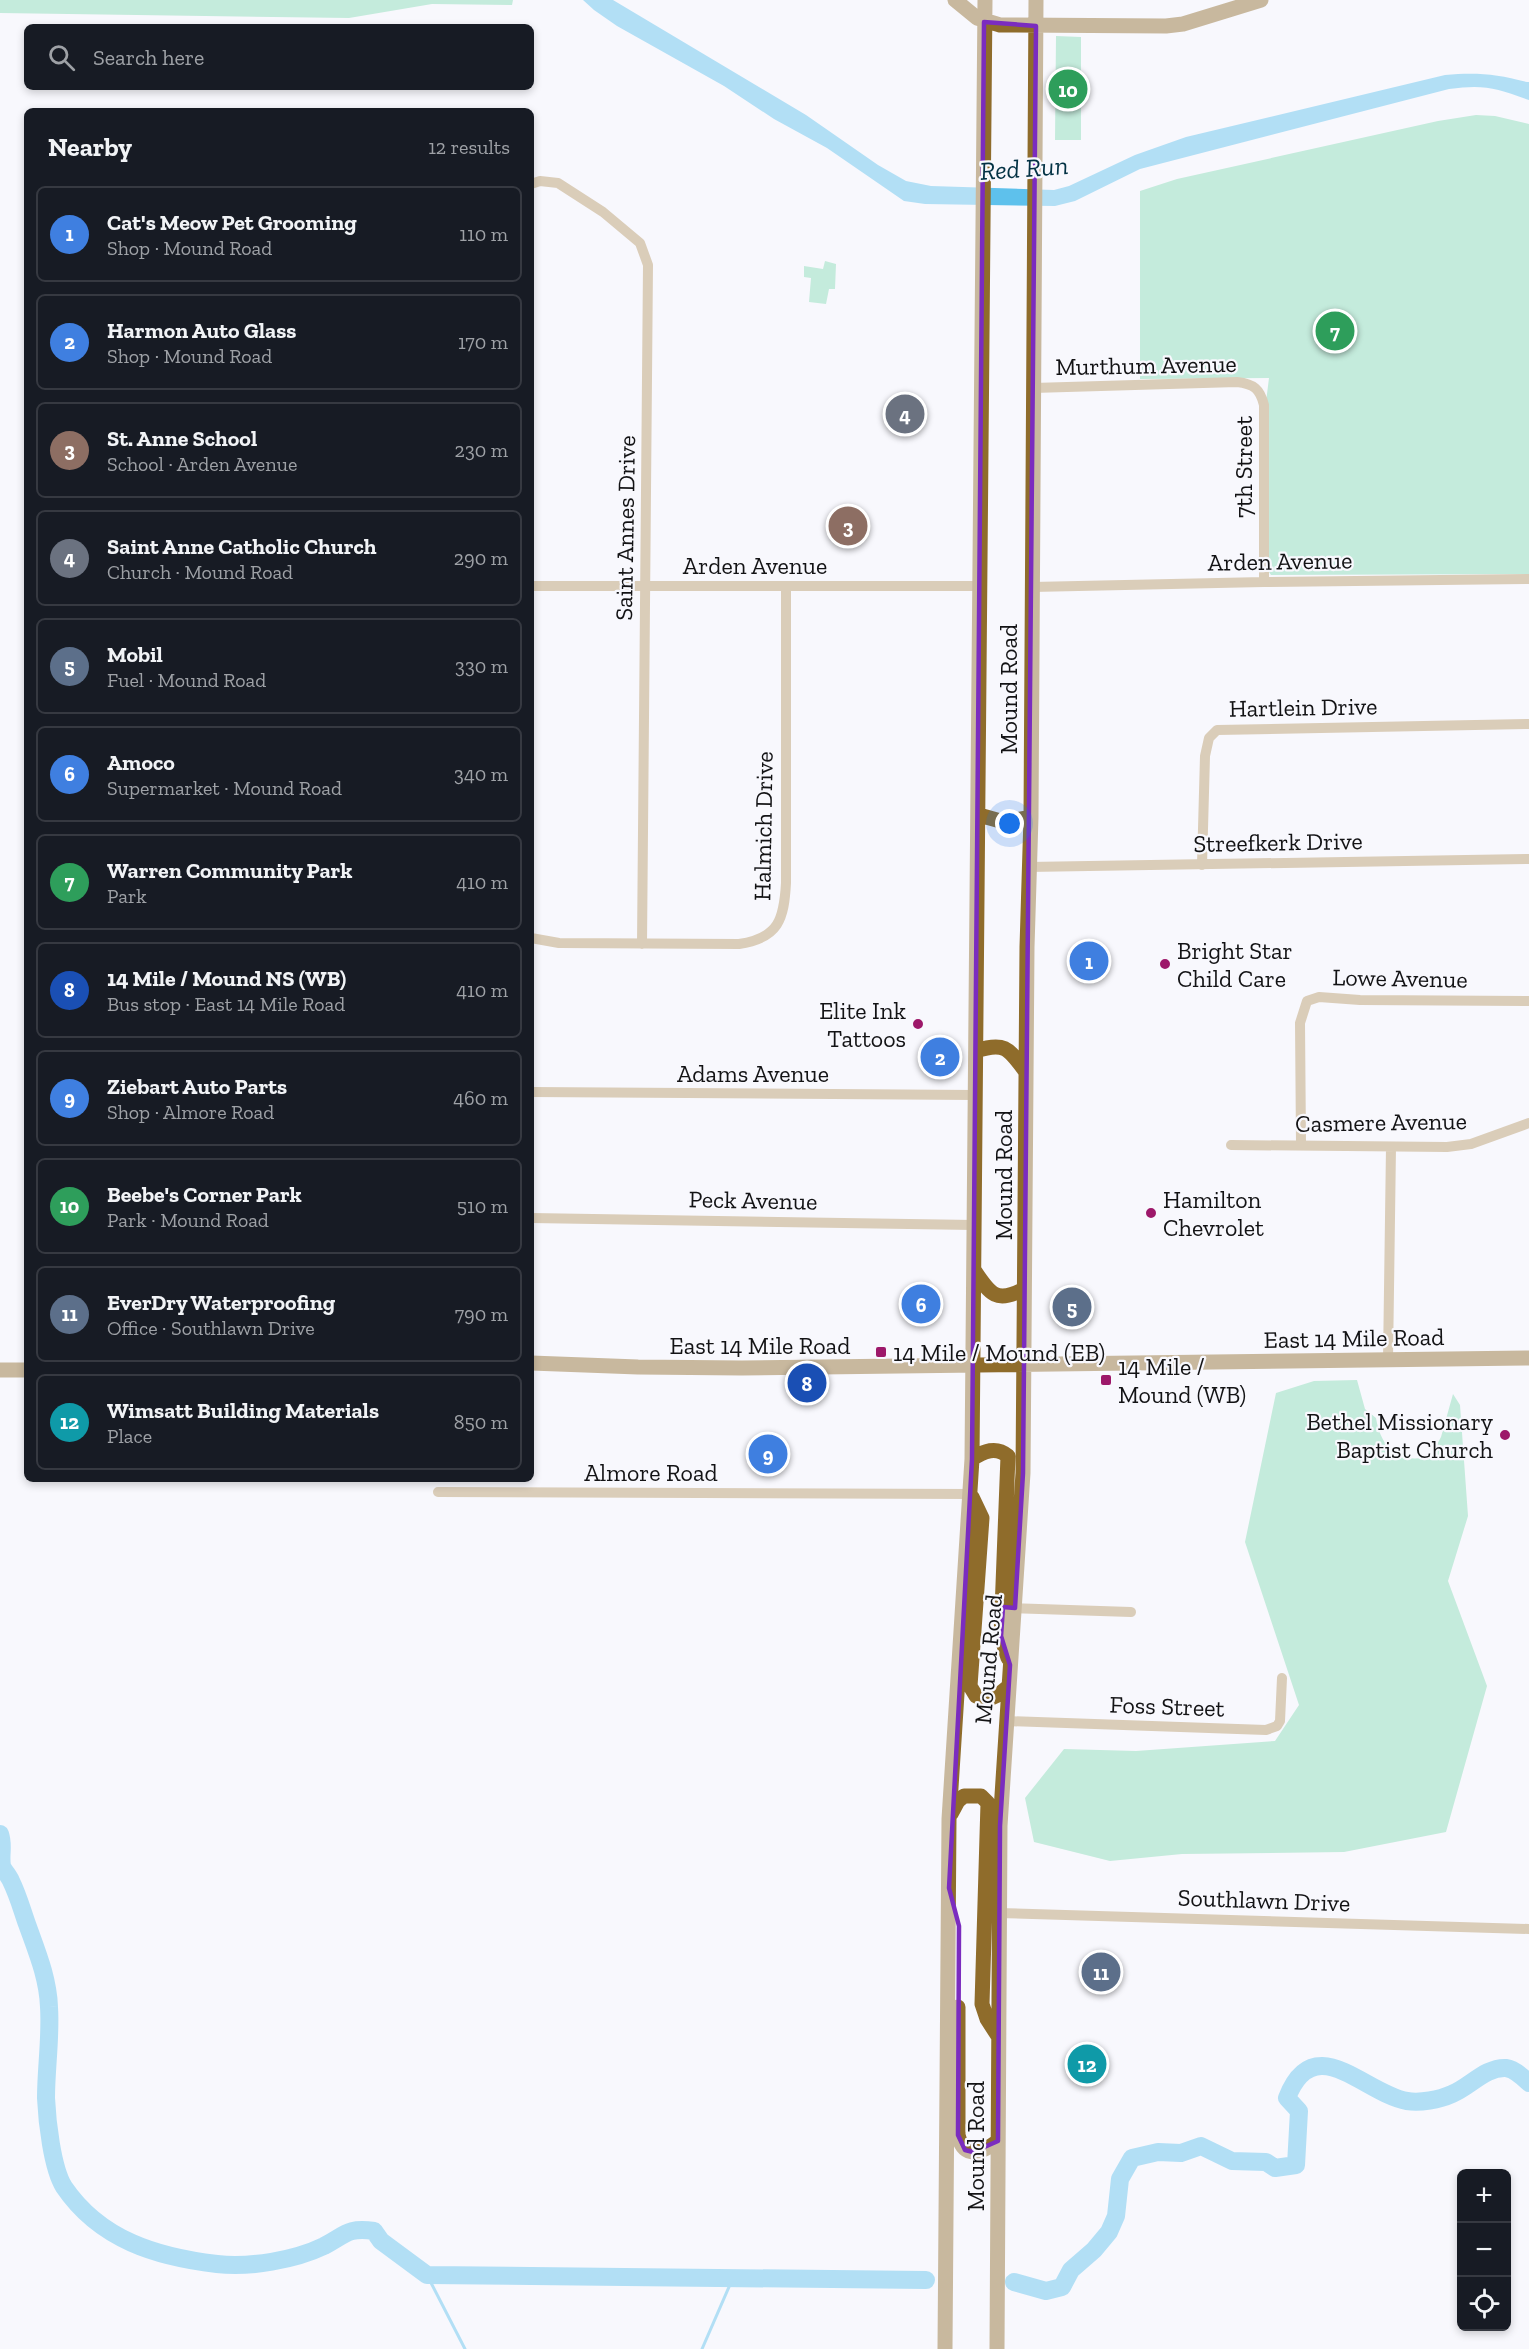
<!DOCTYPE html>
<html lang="en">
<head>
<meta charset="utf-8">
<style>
  :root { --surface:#171b24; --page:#242831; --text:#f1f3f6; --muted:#9ea1a6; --line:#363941; --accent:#1a73e8 }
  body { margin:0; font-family:"Zilla Slab",serif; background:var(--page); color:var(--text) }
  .controls { position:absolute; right:18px; bottom:18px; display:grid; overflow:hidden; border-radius:9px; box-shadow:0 3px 9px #0003 }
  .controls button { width:54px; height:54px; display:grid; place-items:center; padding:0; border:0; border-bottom:2px solid var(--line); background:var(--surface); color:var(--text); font:30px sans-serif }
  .you { position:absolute; left:1010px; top:824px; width:21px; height:21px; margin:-15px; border:4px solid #fff; border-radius:50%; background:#1a73e8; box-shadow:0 0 0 9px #1a73e833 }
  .badge { display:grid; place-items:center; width:39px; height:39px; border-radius:50%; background:var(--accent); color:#fff; font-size:20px; font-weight:700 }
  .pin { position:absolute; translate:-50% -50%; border:3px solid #fff; box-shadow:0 2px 6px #0006 }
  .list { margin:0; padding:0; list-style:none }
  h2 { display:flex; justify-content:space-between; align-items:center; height:78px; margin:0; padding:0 24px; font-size:26px }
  h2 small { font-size:20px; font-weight:400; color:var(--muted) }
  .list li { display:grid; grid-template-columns:39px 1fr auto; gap:18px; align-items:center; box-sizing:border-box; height:96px; margin:0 12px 12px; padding:0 12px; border:2px solid var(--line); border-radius:9px }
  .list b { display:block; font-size:22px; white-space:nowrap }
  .list p { margin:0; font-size:20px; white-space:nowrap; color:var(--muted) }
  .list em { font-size:20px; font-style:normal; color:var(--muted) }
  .icon { flex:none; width:33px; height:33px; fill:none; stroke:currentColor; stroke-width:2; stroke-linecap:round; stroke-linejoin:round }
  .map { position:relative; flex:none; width:1529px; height:2349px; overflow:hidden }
  .search { position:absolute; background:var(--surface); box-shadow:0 3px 9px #0003; left:24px; top:24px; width:510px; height:66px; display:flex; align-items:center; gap:15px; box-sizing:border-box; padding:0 21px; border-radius:9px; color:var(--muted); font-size:22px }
  .panel { position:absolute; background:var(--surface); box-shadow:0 3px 9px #0003; left:24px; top:108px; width:510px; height:1374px; border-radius:9px }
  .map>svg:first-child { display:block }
  .green { fill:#86dbb3 }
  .water { fill:#5ec1ec }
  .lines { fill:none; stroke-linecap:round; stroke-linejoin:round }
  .stream { stroke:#5ec1ec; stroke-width:3 }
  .river { stroke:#5ec1ec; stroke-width:18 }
  .street { stroke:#b79966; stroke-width:10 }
  .secondary { stroke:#8f6c2b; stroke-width:15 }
  .marked { fill:none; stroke:#7b2cbf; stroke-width:4.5; stroke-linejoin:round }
  .poi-dot { fill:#9d186a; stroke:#f8f8fd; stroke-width:2 }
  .labels { text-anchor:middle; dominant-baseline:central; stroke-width:4.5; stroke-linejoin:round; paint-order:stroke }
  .street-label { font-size:24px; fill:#131315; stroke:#f8f8fd }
  .poi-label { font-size:24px; fill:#131315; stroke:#f8f8fd; text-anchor:start }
  .water-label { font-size:26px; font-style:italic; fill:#033244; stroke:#f8f8fd }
</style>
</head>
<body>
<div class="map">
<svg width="1529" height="2349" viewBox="0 0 1529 2349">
  <rect width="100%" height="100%" fill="#f8f8fd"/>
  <path class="green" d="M0,0H513L512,5L432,4L349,18L0,13Z
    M1056,36L1081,37V140H1055Z
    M1476,115L1495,116L1529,124V574L1271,575L1269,572L1266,402L1269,378L1140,379V191L1177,179L1438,121Z
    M825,261L836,264L835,289H829L826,304L809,302L811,278L804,277V266L823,269Z
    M1357,1380L1365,1409L1376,1418C1381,1449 1400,1465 1431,1456L1441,1437L1453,1394L1460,1405L1468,1516L1448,1581L1487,1686L1446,1832L1344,1852L1182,1854L1110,1861L1034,1842L1025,1798L1064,1749L1136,1751L1275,1741L1299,1705L1245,1542L1276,1393L1314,1381Z"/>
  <path class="water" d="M583,0H613L806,115L878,165L906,181L931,186L1054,190L1069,186L1135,155L1186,137L1445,75C1476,72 1497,74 1527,82H1529V100C1496,88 1484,84 1449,89L1140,169L1075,201L1055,206L925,204L904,201L827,148L774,119L724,86L617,26L594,10Z"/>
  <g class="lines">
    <path class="stream" d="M427,2275L465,2349
      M702,2349L732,2280"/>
    <path class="river" d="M0,1834C4,1845 0,1855 2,1866C4,1871 9,1876 11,1881C18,1895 22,1910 27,1924C37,1952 48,1978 49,2007C51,2037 46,2068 46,2098C47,2120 52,2168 64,2187C100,2240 157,2257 217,2264C249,2268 295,2260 324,2246C345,2235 348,2227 374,2231L381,2241L427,2275L926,2280
      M1014,2282L1046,2291L1062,2287L1071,2270L1094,2250L1109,2232L1116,2216L1120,2179L1132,2158L1158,2152L1181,2153L1201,2146L1232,2161L1266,2162L1275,2168L1296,2165L1299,2111L1287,2098C1314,2028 1365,2094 1407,2101C1420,2103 1439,2100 1452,2094C1470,2087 1485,2067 1506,2068C1514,2069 1523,2077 1529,2083"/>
    <path class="street" d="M531,184L540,181L558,183L603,212L640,243L648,265L642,944
      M1033,388L1237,382C1254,384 1260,389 1264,405V582
      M531,586H980
      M1032,587L1264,582L1529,579
      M1202,865L1205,756L1209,738L1217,730L1529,724
      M1028,867L1529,859
      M531,938L559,943L739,944C779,938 784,919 786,883V586
      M531,1092L975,1095
      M1301,1144L1300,1023L1307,1001L1319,997L1360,1000L1529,1001
      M1231,1145L1447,1147L1471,1144L1529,1123
      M531,1218L974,1225
      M1388,1360L1391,1147
      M438,1492L971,1494
      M1008,1608L1131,1612
      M1006,1721L1266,1730L1277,1726L1280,1721L1282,1678
      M998,1913L1529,1929"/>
    <path class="secondary" d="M955,0L977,18L1000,25L1166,26L1183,24L1261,0
      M979,815L1004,822L1031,817
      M976,1051C1005,1041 1009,1049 1026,1072
      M974,1270C990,1294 996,1304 1024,1289
      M531,1363L638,1367L742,1368L1529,1358
      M0,1370H27
      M972,1459C984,1451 996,1446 1008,1456L1001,1636L1008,1658
      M972,1497L982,1518L970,1686L976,1696L987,1700L998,1695L1009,1686
      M951,1814L958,1801L964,1796H981L988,1803L982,2004L987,2019L998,2036
      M958,2007V2135C964,2160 982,2153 998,2141
      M945,2349L949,1819L972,1459L985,0
      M997,2349L1000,1826L1023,1473L1027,947L1031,817L1036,0"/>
  </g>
  <path d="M0 0H1529V2349H0ZM984,22L1036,26L1023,1473L1015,1608L1003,1607L1001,1636L1010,1665L1000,1826L998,2141L973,2152L965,2150L958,2135L959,1926L949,1888L972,1459Z" fill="#f8f8fd" fill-opacity=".55" fill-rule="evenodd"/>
  <path class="marked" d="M984,22L1036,26L1023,1473L1015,1608L1003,1607L1001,1636L1010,1665L1000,1826L998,2141L973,2152L965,2150L958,2135L959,1926L949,1888L972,1459Z"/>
  <g class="poi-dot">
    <circle cx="1165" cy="964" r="6"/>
    <circle cx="918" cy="1024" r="6"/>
    <circle cx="1151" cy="1213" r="6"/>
    <rect x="875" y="1346" width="12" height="12" rx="3"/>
    <rect x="1100" y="1374" width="12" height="12" rx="3"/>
    <circle cx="1505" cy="1435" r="6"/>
  </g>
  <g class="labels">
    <g class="street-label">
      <text transform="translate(1146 365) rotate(-1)">Murthum Avenue</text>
      <text transform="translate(1243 467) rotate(-90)">7th Street</text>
      <text transform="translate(625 528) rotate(-89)">Saint Annes Drive</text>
      <text transform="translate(1280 561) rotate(-1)">Arden Avenue</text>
      <text x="755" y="565">Arden Avenue</text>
      <text transform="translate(1008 689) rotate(-90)">Mound Road</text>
      <text transform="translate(1303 707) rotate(-1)">Hartlein Drive</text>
      <text transform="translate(763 826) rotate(-89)">Halmich Drive</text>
      <text transform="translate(1278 842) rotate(-1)">Streefkerk Drive</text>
      <text transform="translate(1400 978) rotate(1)">Lowe Avenue</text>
      <text x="753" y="1073">Adams Avenue</text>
      <text transform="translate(1381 1122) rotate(-1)">Casmere Avenue</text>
      <text transform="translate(1003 1175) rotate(-90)">Mound Road</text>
      <text transform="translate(753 1200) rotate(1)">Peck Avenue</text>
      <text transform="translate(1354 1338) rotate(-1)">East 14 Mile Road</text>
      <text x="760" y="1345">East 14 Mile Road</text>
      <text x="651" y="1472">Almore Road</text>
      <text transform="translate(988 1659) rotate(-85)">Mound Road</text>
      <text transform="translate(1167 1706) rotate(2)">Foss Street</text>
      <text transform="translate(1264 1900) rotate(2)">Southlawn Drive</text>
      <text transform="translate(975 2146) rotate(-90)">Mound Road</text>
    </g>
    <g class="poi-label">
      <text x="1177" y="950">Bright Star<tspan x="1177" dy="28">Child Care</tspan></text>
      <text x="906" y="1010" text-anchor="end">Elite Ink<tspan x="906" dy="28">Tattoos</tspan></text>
      <text x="1163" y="1199">Hamilton<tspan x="1163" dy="28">Chevrolet</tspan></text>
      <text x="893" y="1352">14 Mile / Mound (EB)</text>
      <text x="1118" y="1366">14 Mile /<tspan x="1118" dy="28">Mound (WB)</tspan></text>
      <text x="1493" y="1421" text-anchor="end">Bethel Missionary<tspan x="1493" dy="28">Baptist Church</tspan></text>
    </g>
    <g class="water-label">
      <text transform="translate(1024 168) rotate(-4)">Red Run</text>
    </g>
  </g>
</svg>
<div class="controls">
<button>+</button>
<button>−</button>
<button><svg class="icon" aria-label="locate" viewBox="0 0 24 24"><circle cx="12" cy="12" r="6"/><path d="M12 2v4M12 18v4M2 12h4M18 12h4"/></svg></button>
</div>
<div class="you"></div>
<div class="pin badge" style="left:1089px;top:961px;background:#3f7fe0">1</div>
<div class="pin badge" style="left:940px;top:1057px;background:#3f7fe0">2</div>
<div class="pin badge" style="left:848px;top:526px;background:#8d6e63">3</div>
<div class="pin badge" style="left:905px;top:414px;background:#6b7280">4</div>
<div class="pin badge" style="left:1072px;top:1307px;background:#5c6f8a">5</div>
<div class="pin badge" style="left:921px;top:1304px;background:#3f7fe0">6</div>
<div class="pin badge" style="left:1335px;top:331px;background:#2e9e5b">7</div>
<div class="pin badge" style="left:807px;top:1383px;background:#1a4fb4">8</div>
<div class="pin badge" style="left:768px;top:1454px;background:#3f7fe0">9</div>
<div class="pin badge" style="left:1068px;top:89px;background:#2e9e5b">10</div>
<div class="pin badge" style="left:1101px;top:1972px;background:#5c6f8a">11</div>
<div class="pin badge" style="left:1087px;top:2064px;background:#0f9aa8">12</div>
<div class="search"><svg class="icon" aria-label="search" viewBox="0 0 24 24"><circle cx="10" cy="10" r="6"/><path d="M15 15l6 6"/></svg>Search here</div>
<section class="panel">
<h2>Nearby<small>12 results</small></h2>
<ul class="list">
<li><span class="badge" style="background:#3f7fe0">1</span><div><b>Cat's Meow Pet Grooming</b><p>Shop · Mound Road</p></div><em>110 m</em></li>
<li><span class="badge" style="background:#3f7fe0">2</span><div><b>Harmon Auto Glass</b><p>Shop · Mound Road</p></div><em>170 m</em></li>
<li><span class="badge" style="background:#8d6e63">3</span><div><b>St. Anne School</b><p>School · Arden Avenue</p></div><em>230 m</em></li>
<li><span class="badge" style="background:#6b7280">4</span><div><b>Saint Anne Catholic Church</b><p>Church · Mound Road</p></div><em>290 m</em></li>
<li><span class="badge" style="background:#5c6f8a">5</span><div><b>Mobil</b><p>Fuel · Mound Road</p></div><em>330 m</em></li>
<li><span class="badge" style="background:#3f7fe0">6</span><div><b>Amoco</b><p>Supermarket · Mound Road</p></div><em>340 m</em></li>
<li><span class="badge" style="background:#2e9e5b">7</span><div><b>Warren Community Park</b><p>Park</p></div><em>410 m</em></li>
<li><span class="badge" style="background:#1a4fb4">8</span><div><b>14 Mile / Mound NS (WB)</b><p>Bus stop · East 14 Mile Road</p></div><em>410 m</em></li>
<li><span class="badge" style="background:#3f7fe0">9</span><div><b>Ziebart Auto Parts</b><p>Shop · Almore Road</p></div><em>460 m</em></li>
<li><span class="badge" style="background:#2e9e5b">10</span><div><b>Beebe's Corner Park</b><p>Park · Mound Road</p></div><em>510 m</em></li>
<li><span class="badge" style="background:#5c6f8a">11</span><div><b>EverDry Waterproofing</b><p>Office · Southlawn Drive</p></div><em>790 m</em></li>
<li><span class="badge" style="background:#0f9aa8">12</span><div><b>Wimsatt Building Materials</b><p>Place</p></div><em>850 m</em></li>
</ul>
</section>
</div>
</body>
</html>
